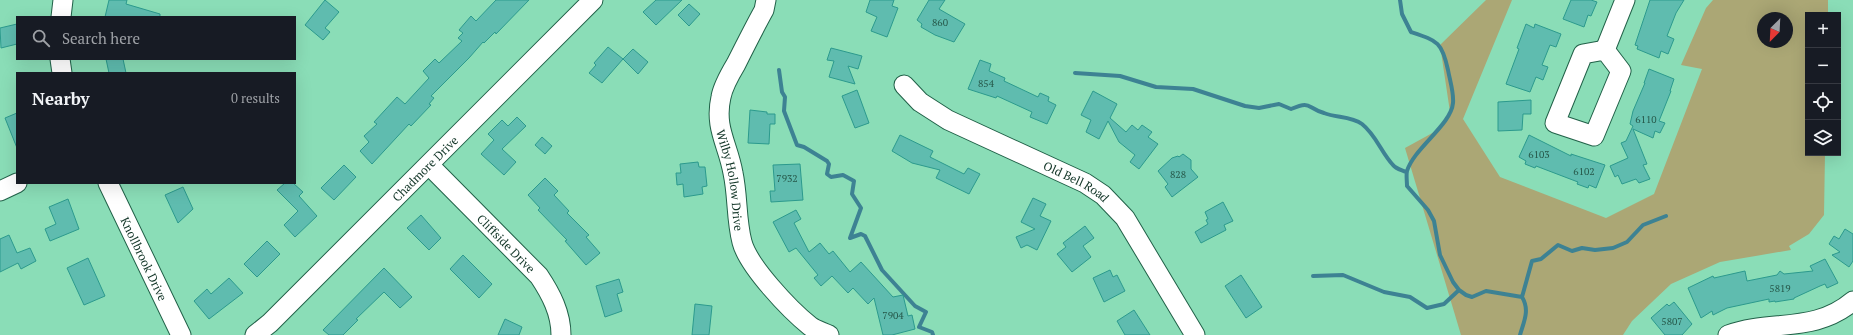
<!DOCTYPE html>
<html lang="en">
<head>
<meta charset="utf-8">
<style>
  :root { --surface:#171b24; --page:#242831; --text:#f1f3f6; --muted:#9ea1a6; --line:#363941 }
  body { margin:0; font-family:"PT Serif",serif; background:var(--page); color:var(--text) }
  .controls { position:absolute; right:12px; top:12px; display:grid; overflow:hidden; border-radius:0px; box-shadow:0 4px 16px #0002 }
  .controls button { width:36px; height:36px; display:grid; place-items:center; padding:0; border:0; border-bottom:1px solid var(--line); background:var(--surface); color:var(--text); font:20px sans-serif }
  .compass { position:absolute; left:1757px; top:12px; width:36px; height:36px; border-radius:50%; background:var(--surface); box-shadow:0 4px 16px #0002; rotate:204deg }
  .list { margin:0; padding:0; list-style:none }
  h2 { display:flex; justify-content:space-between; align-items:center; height:52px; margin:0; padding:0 16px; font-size:17px }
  h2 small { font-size:13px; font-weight:400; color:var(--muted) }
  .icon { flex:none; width:22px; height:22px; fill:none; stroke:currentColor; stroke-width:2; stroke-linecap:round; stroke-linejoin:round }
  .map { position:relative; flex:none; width:1853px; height:335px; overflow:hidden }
  .search { position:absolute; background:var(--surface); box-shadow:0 4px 16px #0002; left:16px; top:16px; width:280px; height:44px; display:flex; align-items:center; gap:10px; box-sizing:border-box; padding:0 14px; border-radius:0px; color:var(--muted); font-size:15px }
  .panel { position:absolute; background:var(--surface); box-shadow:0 4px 16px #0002; left:16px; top:72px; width:280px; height:112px; border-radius:0px }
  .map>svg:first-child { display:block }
  .green { fill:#aba775; fill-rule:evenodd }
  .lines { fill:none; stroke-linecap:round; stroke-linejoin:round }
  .stream { stroke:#3d8293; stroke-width:4 }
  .building { fill:#5fbcaf; stroke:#2c9a8d }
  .minor-casing { stroke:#216148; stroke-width:21 }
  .minor { stroke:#fff; stroke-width:19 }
  .labels { text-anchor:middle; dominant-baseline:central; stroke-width:3; stroke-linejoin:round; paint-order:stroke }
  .number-label { font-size:10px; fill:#26584a }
  .street-label { font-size:12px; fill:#133628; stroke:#97eac4 }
</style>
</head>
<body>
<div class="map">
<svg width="1853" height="335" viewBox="0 0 1853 335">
  <rect width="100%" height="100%" fill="#8addb7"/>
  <path class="green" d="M1486,0H1512L1463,119L1500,177L1606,218L1654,194L1702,69L1681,65L1706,8L1713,0H1828V15H1808V153H1825L1824,215L1809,234L1789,246L1791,250L1720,262L1671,284L1632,321L1623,335H1461L1405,148L1436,131L1450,112L1440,45ZM1763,18H1787V42H1763Z"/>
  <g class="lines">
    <path class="stream" d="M1400,0L1402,14L1411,32C1438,41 1442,42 1448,70C1450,81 1454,93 1453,103C1451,125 1414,148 1407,171C1406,175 1407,181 1407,186L1428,210L1434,221L1440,255L1453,282L1459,290L1466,295L1472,297L1486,291L1522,297
      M779,70L782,92L785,97L784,111L797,145L804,147L827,161L829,164L827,174L831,177L843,175L854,181L852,194L861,208L850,238L861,234L865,236L882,270L915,306L926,312L919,327L932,332L933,335
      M1075,73L1120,76L1156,87L1193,89L1245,106L1259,108L1279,104L1291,109C1312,100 1306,108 1324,113C1336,118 1351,116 1362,124C1376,135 1381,152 1393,165C1396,169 1402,170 1406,172
      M1313,276L1343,275L1384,292L1410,297L1427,308L1444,304L1459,290
      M1520,335C1524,321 1530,310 1522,297L1532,261L1541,259L1558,245L1572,251L1582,248L1595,250L1613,248L1627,242L1643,225L1666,216"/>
  </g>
  <path class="building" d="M109,0H127L126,4L160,14V17H105Z
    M325,0L339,12L325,28L330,32L323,40L305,25Z
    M496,0H529L496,34L495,32L484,43L483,42L469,58L431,96L434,98L429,104L431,105L411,126L409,124L372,164L360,151L369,142L364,136L377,124L374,122L397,97L405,104L429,78L423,71L435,59L439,63L462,41L458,38L463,33L459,30L471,16L476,21Z
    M656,0H682L656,25L643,12Z
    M870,0H894L892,6L898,8L887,37L871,31L877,17L866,12Z
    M929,0H945L939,9L965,24L954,42L935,35L921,27L922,24L917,20Z
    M1571,0H1591L1597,2L1591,16L1588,15L1584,27L1563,19Z
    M1650,0H1684L1676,13L1667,36L1674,39L1668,54L1661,51L1659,58L1637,49L1638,46L1635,45Z
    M689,4L700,14L689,26L678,15Z
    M17,24V44L1,48L0,28Z
    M1526,24L1534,28L1535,24L1561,34L1556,47L1550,45L1542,65L1548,67L1543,80L1536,77L1530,92L1506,84L1519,49L1517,48Z
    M608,47L623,59L602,83L589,73L596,65L594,63Z
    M831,48L862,56L858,69L848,66L855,84L829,77L834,61L827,60Z
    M633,49L648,62L638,74L623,59Z
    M106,59H123L126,73H109Z
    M980,60L991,64L989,71L1005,78L1004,81L1038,97L1040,93L1049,97L1048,101L1056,105L1047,124L1030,117L1032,112L997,96L996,98L968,89Z
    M1649,69L1674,79L1670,91H1671L1659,121L1665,123L1660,133L1655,131L1653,138L1633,129L1647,164L1643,165L1650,179L1639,183L1636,179L1622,184L1618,175L1615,177L1610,166L1628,158L1621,143L1626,141L1633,126L1630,124L1633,111L1645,83H1644Z
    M857,90L869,123L855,128L842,96Z
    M1093,91L1117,104L1110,118L1126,132L1132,125L1138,130L1142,125L1152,132L1148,137L1158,144L1139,169L1130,162L1135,155L1119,142L1108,121L1099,139L1086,132L1091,120L1081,115Z
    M1531,100V114H1523L1522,130L1498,131V102Z
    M750,110L767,112V114H775V124H770L769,144L748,143Z
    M17,113V148L5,118Z
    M517,117L526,126L502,149L516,162L504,175L481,154L494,140L488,134L502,120L508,126Z
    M900,135L933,151L930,157L964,174L968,168L980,174L969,194L936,178L940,170L912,163L892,151Z
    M1529,135L1571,156V154L1605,165L1596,188L1589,185L1588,188L1577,184L1578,182L1536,166L1535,168L1525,164L1526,161L1519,157Z
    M542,137L552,146L545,154L535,145Z
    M1183,154L1191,160V169L1198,177L1172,197L1165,187L1168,184L1158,171L1172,158L1178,156L1179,157Z
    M698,162L699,167H705L707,186L702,187L703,194L684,197L683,184L677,185L676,173H681L680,164Z
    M800,164L803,200L771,202L770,191H775L773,165Z
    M344,165L356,177L334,200L321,188Z
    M545,178L558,191L554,195L569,211L567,213L589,235L586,237L600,253L586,265L565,241L567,240L538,210L540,208L528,195Z
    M285,183H293L303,192L299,196L317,216L295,237L284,225L298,211L277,190Z
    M183,187L193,209L178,223L165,195Z
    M1033,198L1046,204L1040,216L1051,221L1037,250L1027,245L1021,248L1016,237L1035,229L1021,222Z
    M68,199L79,229L50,241L45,229L56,224L49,207Z
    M1223,202L1233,221L1224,225L1226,230L1201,243L1195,232L1208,224L1206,220L1208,219L1205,212Z
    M796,210L801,219L794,223L809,252L820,243L829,254L833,251L850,272L861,262L893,297L903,295L908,316L912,315L915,329L892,335H883L874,298L868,304L853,288L848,293L832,276L821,286L814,278L818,275L796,248L789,252L773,222Z
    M421,215L441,238L429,250L407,228Z
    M1085,226L1094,238L1083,246L1091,257L1072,272L1057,254L1066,247L1063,243Z
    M1845,229L1853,234V261L1849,267L1832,255L1840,252L1829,244L1834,236L1839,239Z
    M9,235L17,253L30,248L36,261L21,269L18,263L0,272V239Z
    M267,241L280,254L257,277L244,264Z
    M463,255L492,284L479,298L450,269Z
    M88,258L105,296L84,305L67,268Z
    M1825,259L1838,283L1827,288L1825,284L1820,286L1794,298V299L1775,302V301L1769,302V299L1727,308L1713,315L1712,311L1701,318L1688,288L1713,276L1714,278L1745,271L1747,281L1777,275L1780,271L1784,274L1813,271L1810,266Z
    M384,268L412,297L400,308L384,292L356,319L358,320L343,335H329L323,330Z
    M1110,270L1113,277L1117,275L1125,291L1104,302L1093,278Z
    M1241,275L1262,307L1246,318L1225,286Z
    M229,278L243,293L209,319L194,301L207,289L211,294Z
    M619,279L623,292L617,294L622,311L605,317L596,286Z
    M1674,302L1692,324L1682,335H1665L1651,318L1667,304L1669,306Z
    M695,304L712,306L709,335H692Z
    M1134,310L1150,335H1125L1117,321Z
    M505,319L522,327L519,335H498Z"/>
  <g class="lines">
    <defs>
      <g id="minor">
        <path id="s1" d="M766,0L764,10C754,28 745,46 736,64C730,74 723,86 721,97C714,128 728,144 733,173C738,196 736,219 742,242C748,266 790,310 810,326C815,330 823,332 829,335"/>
        <path d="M61,17L63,0"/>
        <path d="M1605,50L1621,71L1594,136L1555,123L1583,54Z"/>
        <path d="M1605,50L1625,0"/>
        <path d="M60,59L62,73"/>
        <path id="s2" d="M904,85L920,102L948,120L1085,183L1103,195L1125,218L1195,335"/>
        <path id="s3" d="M429,165L539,276C551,294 561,313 561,335"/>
        <path id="s4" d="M108,183L181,335"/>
        <path d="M0,191L17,183"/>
        <path id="s5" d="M255,335L270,323L593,0"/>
        <path d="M1728,335C1771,319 1814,334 1853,301"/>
      </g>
    </defs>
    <use href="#minor" class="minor-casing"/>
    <use href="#minor" class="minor"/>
  </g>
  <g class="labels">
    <g class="number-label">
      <text x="940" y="22">860</text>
      <text x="986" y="83">854</text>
      <text x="1646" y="119">6110</text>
      <text x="1539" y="154">6103</text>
      <text x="1584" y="171">6102</text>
      <text x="1178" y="174">828</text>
      <text x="787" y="178">7932</text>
      <text x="1780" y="288">5819</text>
      <text x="893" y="315">7904</text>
      <text x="1672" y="321">5807</text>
    </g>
    <g class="street-label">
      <text stroke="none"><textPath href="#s5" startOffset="238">Chadmore Drive</textPath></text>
      <text stroke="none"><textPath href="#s1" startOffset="192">Wilby Hollow Drive</textPath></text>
      <text stroke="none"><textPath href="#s2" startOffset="199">Old Bell Road</textPath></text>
      <text stroke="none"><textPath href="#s3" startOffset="110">Cliffside Drive</textPath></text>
      <text stroke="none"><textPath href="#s4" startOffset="84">Knollbrook Drive</textPath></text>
    </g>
  </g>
</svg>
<div class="controls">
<button>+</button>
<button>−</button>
<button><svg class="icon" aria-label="locate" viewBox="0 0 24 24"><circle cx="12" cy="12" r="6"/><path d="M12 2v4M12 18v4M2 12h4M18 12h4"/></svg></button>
<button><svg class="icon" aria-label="layers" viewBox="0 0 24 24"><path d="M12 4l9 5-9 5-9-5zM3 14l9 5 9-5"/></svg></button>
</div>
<svg class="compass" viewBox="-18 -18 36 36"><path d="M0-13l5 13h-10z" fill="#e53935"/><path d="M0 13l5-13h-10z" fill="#9ea1a6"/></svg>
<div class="search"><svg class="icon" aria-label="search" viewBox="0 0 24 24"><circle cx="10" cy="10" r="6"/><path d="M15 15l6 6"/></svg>Search here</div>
<section class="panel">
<h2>Nearby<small>0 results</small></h2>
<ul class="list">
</ul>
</section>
</div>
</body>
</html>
